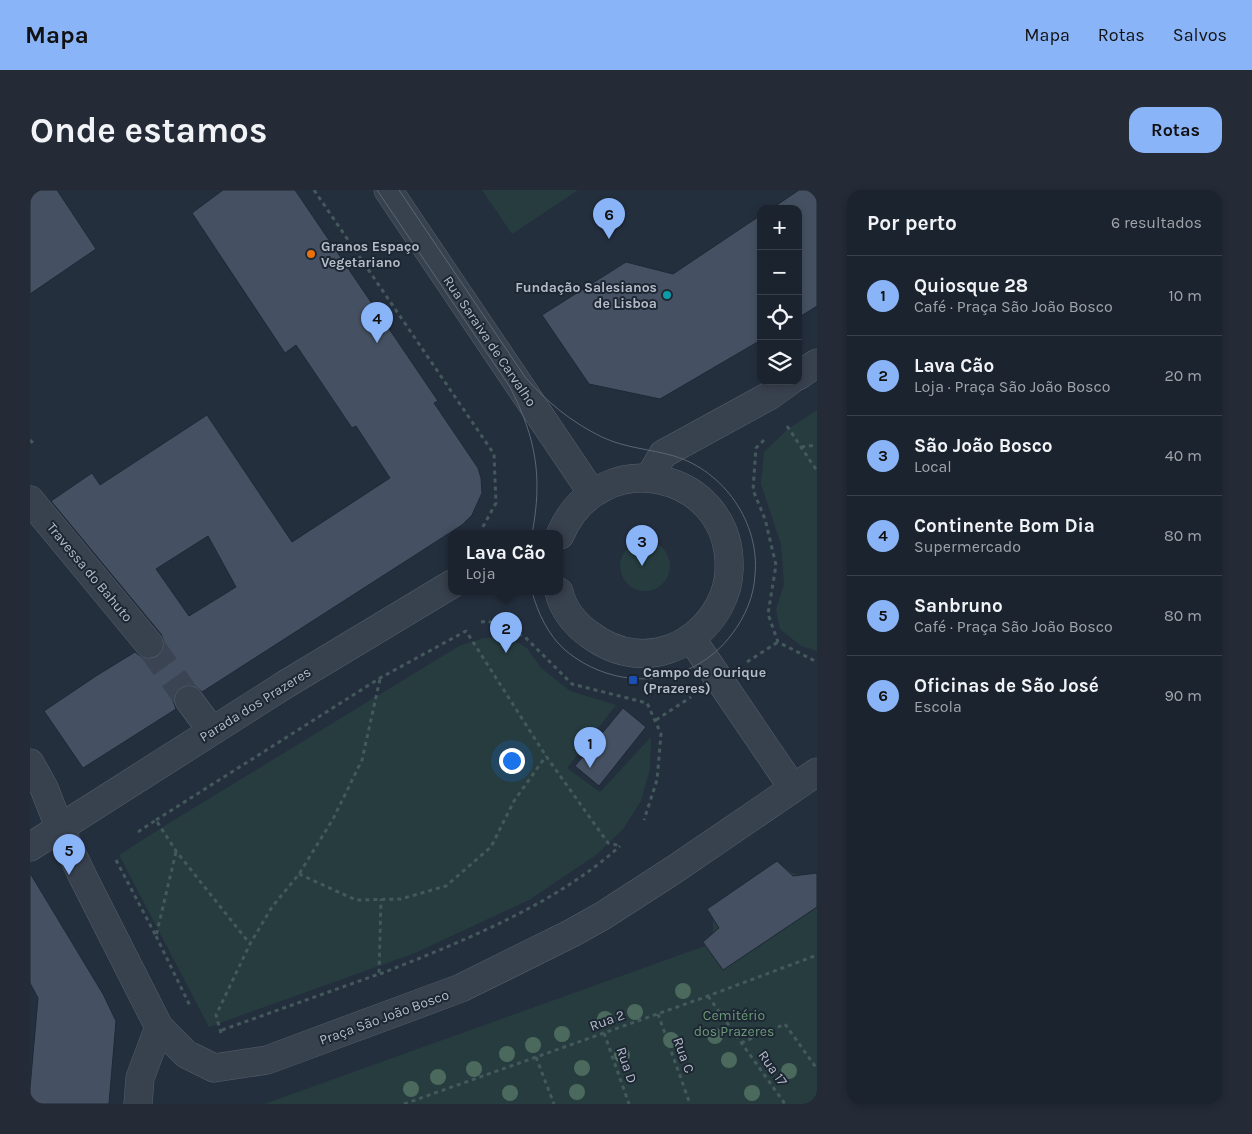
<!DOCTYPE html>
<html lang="pt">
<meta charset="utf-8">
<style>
:root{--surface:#1b232e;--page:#242b36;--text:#f1f3f6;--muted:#a0a4aa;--line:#39404a;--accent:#8ab4f8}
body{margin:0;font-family:Karla,sans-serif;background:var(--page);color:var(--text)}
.controls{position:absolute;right:15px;top:15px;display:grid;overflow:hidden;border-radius:10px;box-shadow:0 2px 8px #0003}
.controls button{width:45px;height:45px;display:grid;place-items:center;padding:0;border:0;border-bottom:1px solid var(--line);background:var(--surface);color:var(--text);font:25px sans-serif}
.you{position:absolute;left:481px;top:570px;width:18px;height:18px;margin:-12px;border:4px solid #fff;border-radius:50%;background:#1a73e8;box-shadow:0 0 0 8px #1a73e833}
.badge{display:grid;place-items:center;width:32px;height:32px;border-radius:50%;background:var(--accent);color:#111;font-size:16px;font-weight:700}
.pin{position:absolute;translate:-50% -41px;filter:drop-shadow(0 1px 2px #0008)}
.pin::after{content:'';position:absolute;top:26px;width:18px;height:15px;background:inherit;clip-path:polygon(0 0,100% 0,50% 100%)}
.popup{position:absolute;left:418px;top:340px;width:115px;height:65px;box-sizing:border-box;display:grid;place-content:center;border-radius:10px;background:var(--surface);filter:drop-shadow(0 1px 4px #0005);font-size:16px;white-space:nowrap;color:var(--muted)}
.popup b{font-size:19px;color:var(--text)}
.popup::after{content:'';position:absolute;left:50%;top:100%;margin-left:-10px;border:10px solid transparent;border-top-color:var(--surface)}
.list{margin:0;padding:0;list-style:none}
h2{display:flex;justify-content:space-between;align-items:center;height:65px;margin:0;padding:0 20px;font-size:21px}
h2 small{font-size:16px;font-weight:400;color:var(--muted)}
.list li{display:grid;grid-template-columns:32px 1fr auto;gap:15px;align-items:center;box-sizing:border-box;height:80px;padding:0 20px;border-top:1px solid var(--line)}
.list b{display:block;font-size:19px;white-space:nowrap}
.list p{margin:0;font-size:16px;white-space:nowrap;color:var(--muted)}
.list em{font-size:16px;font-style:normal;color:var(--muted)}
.icon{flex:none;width:28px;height:28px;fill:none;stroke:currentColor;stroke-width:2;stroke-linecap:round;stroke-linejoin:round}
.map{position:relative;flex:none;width:787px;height:914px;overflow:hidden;border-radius:15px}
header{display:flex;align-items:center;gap:30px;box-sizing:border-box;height:70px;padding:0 25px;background:var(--accent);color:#111}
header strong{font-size:24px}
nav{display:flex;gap:28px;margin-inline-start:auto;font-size:18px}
.intro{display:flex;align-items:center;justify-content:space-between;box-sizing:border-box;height:120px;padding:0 30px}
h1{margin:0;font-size:35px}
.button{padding:12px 22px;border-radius:15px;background:var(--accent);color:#111;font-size:18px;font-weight:700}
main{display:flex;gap:30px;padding:0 30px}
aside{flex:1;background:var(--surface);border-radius:15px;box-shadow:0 2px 8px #0003}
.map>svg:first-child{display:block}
.green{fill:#263c3f}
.building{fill:#455162;stroke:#1f2835;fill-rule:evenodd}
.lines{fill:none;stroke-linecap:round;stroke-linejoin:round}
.minor-tunnel{stroke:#3a4453;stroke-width:28;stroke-dasharray:28 14;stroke-linecap:butt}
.minor-casing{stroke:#565f6c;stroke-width:29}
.tertiary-casing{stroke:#565f6c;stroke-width:29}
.path{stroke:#44595c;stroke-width:3;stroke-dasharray:4 4;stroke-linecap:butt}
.minor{stroke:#38414e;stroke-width:28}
.tertiary{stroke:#38414e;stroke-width:28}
.tram{stroke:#5a6575;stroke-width:1}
.tree{fill:#4b6a5d}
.food-dot{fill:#e8710a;stroke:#1d2633;stroke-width:2}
.culture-dot{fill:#0f9aa8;stroke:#1d2633;stroke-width:2}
.transit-dot{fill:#1a4fb4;stroke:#1d2633;stroke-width:2}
.labels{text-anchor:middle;stroke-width:4;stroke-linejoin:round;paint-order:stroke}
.poi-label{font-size:14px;font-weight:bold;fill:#b4bcc9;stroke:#1d2633;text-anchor:start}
.street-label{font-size:14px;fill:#b4bcc9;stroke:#1d2633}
.park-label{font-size:14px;fill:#6b9a76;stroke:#1d2633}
</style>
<header>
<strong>Mapa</strong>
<nav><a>Mapa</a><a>Rotas</a><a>Salvos</a></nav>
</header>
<div class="intro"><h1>Onde estamos</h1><a class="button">Rotas</a></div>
<main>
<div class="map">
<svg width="787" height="914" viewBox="0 0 787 914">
<rect width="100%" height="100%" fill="#242f3e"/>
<path class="green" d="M452,0h96l-66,44z
M787,220v241l-16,-5 -21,-17 -4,-19 8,-26 -3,-40 -20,-60 3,-32 24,-23z
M590 376a25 25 0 1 1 50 0a25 25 0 1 1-50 0Z
M477,447l20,11 14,20 29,23 46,14 -49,63 33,24 51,-55 -1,32 -9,32 -18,28 -27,26 -67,45 -114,53 -206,74 -90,-172 42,-27 298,-182 25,-8z
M747,671c14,14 21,16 40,12v231h-553l441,-158 -3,-4 11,-9v-15l-6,-9z"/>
<path class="building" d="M0,0h27l39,59 -66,45z
M193,0h72l143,211 -4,2 44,65 3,10 1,15 -10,22 -10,10 -260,167 -7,-6 -7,-2 -8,3 -5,7 -2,7 3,8 -93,59 -39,-57 52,-35 39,-24 9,7h7l8,-3 4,-6 1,-8 -3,-8 -110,-133 41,-28 8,12 107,-70 85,127 98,-64 -34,-52 -4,2 -56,-83 -11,8 -93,-140zM178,346l28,51 -47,29 -33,-47z
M769,0h18v116l-19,12v-109h-27z
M731,25v125l-101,59 -71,-15 -47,-69 84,-53 47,12z
M593,518l23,19 -47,59 -24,-20z
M747,671l16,15 24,-3v34l-94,63 -20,-28 16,-14 -12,-19z
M0,683l73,121 13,27 -7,83h-79v-16l8,-90 -8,-15z"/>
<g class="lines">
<path class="minor-tunnel" d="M119,454l40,56"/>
<defs>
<path id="minor" d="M768,186l19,-13
M619,288l14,-24 106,-58 21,-15
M0,310l119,144
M661,448l102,150
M159,510l23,31
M0,573l14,25 16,41 23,48 76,150 27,27 28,14 53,-8 194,-72 111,-55 32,-18 71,-46 142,-97
M0,657l256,-163 166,-100
M108,914l2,-26 19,-51"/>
<path id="tertiary" d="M358,0l204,303
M529,402c4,17 16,32 30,42 13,10 28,17 45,19 47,6 93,-35 95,-82 5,-100 -129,-130 -169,-36"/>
</defs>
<use href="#minor" class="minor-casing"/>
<use href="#tertiary" class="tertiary-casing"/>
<path class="path" d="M284,0l180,264 2,49 -17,31
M757,236l30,45
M0,250l3,3 -3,2
M734,250l-8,8 -3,42 12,29 11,46 -8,49 10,28 39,20
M771,257l16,-2
M451,432l7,-1 37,16 47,47 75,19 14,31 -4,46 -13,40
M717,472l31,-20
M626,530l35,-23
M126,630l224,-142 86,-47 80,125 62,87 13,3
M108,642l18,-12 20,31 74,93
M86,670l40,76 20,-84
M269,684l57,26 45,-1 45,-13 45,-39 23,-46 32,-45
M126,746l35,72
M350,784c81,-32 175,-69 240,-128
M678,806l77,108
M628,824l32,90
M192,840l157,-56 2,-75
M191,843l-5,-18 34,-71 22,-37 27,-33 34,-55 29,-59 18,-81
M574,843l25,71
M711,853l44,-19 32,45
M506,867l18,47
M374,914l304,-108 109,-41"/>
<use href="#minor" class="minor"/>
<use href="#tertiary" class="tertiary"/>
<path class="tram" d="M347,0l133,197c26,51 33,90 22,147
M369,0l126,187c22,25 46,45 77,60 23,11 48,12 72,19 50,15 86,67 81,119 -1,21 -10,42 -23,59 -40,54 -116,59 -167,16 -17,-15 -27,-37 -33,-58"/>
</g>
<g class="tree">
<circle cx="653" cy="801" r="8"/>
<circle cx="605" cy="822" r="8"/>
<circle cx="575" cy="829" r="8"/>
<circle cx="532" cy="844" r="8"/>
<circle cx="685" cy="846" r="8"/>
<circle cx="641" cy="850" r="8"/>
<circle cx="503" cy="855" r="8"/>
<circle cx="477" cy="864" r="8"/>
<circle cx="592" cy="865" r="8"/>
<circle cx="699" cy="870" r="8"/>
<circle cx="552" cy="878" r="8"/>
<circle cx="444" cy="879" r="8"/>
<circle cx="759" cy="881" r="8"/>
<circle cx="408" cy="887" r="8"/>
<circle cx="381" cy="899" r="8"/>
<circle cx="547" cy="902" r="8"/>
<circle cx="480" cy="903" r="8"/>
<circle cx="722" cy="903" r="8"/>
</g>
<circle class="food-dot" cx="281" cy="64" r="5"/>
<circle class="culture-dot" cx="637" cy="105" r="5"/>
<rect class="transit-dot" x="598" y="485" width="10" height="10" rx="2.5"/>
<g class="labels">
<g class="poi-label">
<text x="291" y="61">Granos Espaço<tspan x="291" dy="16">Vegetariano</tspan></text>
<text x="627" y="102" text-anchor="end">Fundação Salesianos<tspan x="627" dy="16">de Lisboa</tspan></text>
<text x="613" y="487">Campo de Ourique<tspan x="613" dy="16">(Prazeres)</tspan></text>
</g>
<g class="street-label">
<text transform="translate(460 151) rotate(56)" y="5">Rua Saraiva de Carvalho</text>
<text transform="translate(60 382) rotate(50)" y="5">Travessa do Bahuto</text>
<text transform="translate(225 514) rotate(-32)" y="5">Parada dos Prazeres</text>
<text transform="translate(354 827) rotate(-20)" y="5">Praça São João Bosco</text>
<text transform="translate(577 830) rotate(-20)" y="5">Rua 2</text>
<text transform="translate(654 865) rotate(70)" y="5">Rua C</text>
<text transform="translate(597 875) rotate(71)" y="5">Rua D</text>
<text transform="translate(743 878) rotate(55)" y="5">Rua 17</text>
</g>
<g class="park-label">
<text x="704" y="830">Cemitério<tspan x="704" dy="16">dos Prazeres</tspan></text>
</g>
</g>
</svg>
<div class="controls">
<button>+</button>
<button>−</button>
<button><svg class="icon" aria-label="locate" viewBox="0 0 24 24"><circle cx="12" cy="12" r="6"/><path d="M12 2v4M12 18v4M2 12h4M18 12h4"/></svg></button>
<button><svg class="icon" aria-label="layers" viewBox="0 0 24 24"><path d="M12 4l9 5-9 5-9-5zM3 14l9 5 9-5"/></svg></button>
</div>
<div class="you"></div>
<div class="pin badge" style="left:560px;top:578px">1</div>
<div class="pin badge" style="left:476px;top:463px">2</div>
<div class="popup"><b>Lava Cão</b>Loja</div>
<div class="pin badge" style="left:612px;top:376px">3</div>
<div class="pin badge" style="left:347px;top:153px">4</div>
<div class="pin badge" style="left:39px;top:685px">5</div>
<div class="pin badge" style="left:579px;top:49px">6</div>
</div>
<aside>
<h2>Por perto<small>6 resultados</small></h2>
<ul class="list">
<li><span class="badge">1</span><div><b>Quiosque 28</b><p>Café · Praça São João Bosco</p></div><em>10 m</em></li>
<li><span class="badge">2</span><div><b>Lava Cão</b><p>Loja · Praça São João Bosco</p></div><em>20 m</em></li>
<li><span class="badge">3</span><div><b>São João Bosco</b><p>Local</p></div><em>40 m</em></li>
<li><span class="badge">4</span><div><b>Continente Bom Dia</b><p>Supermercado</p></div><em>80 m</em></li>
<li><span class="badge">5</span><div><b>Sanbruno</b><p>Café · Praça São João Bosco</p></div><em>80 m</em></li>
<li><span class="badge">6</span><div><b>Oficinas de São José</b><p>Escola</p></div><em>90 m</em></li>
</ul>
</aside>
</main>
